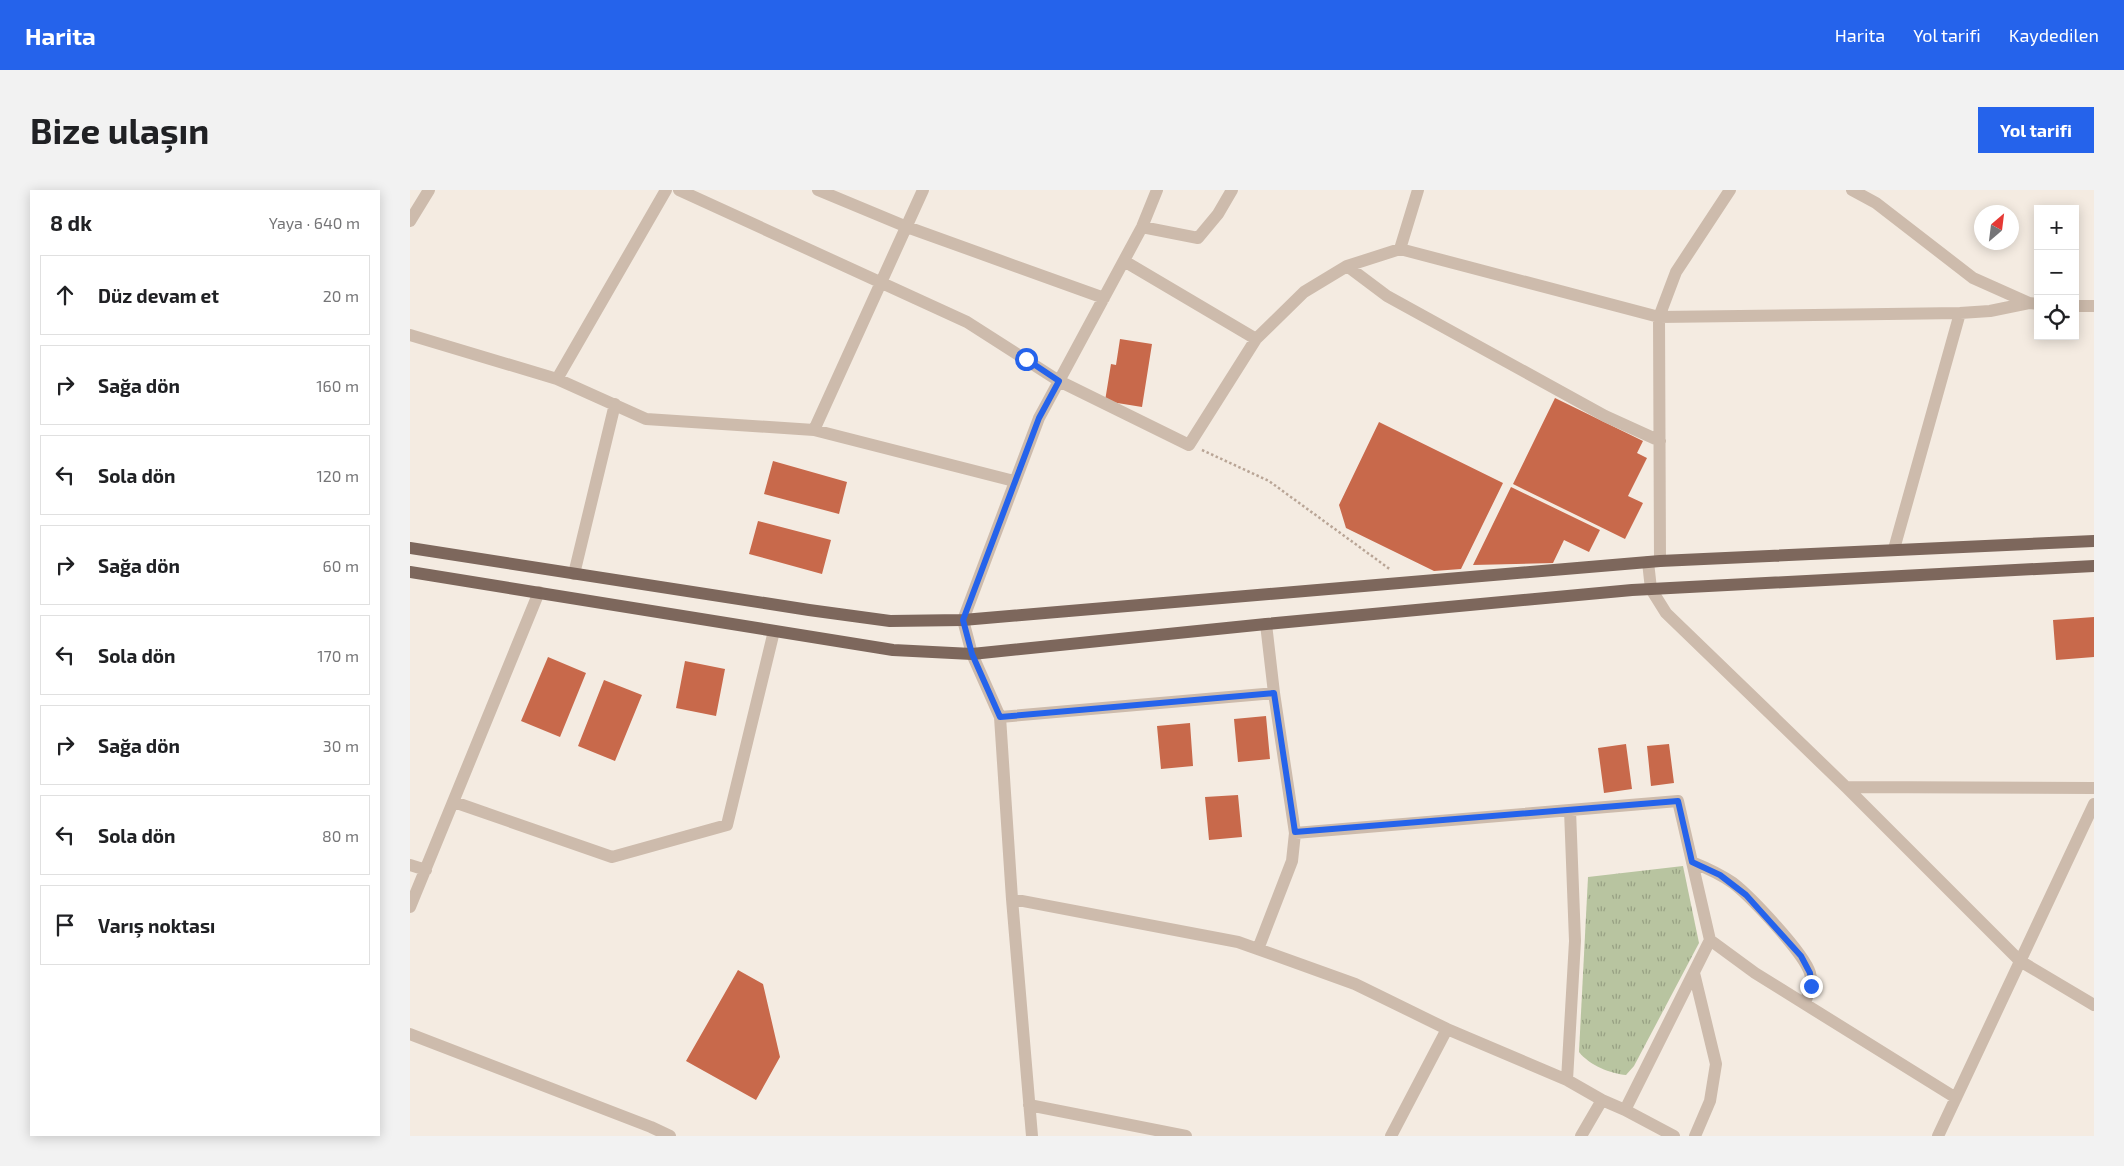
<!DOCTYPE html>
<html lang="tr">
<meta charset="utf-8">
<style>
:root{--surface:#fff;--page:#f2f2f2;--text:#202124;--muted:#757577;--line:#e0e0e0;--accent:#2563eb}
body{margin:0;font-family:"Exo 2",sans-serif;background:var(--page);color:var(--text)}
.controls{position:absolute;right:15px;top:15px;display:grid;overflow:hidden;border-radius:0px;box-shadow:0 2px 12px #0003}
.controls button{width:45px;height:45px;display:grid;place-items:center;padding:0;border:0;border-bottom:1px solid var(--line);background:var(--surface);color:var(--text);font:25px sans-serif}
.compass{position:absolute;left:1564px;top:15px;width:45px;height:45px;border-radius:50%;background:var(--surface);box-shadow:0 2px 12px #0003;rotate:28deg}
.stop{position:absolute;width:15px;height:15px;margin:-11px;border:4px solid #2563eb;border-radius:50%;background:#fff}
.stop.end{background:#2563eb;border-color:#fff;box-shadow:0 1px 5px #0008}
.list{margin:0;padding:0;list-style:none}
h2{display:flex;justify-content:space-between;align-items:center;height:65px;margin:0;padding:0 20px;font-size:21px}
h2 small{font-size:16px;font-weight:400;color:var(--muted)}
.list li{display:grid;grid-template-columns:32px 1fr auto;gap:15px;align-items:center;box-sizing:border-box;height:80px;margin:0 10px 10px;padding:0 10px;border:1px solid var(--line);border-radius:0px}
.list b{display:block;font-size:19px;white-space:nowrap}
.list em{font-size:16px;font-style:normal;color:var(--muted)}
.icon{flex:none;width:28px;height:28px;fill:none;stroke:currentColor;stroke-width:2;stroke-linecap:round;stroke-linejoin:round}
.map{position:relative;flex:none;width:1684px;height:946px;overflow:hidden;border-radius:0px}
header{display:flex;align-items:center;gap:30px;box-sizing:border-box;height:70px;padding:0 25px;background:var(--accent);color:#fff}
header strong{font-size:24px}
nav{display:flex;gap:28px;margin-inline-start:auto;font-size:18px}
.intro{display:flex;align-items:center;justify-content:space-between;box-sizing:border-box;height:120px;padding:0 30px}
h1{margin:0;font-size:35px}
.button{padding:12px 22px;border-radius:0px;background:var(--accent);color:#fff;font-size:18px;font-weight:700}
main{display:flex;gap:30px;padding:0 30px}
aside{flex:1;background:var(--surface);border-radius:0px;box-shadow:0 2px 12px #0003}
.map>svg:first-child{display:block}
.park{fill:url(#park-tufts)}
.building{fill:#c8694b}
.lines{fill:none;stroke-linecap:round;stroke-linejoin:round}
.path{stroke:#b9a596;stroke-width:2.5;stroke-dasharray:2.5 2.5;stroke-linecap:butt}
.minor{stroke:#cdbbac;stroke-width:12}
.major{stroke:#7d675c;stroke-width:12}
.route{stroke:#2563eb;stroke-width:6}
</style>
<header>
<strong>Harita</strong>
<nav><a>Harita</a><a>Yol tarifi</a><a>Kaydedilen</a></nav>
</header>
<div class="intro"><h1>Bize ulaşın</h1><a class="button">Yol tarifi</a></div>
<main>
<aside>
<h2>8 dk<small>Yaya · 640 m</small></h2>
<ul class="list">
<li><svg class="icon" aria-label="ahead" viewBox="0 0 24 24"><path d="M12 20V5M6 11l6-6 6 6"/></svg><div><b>Düz devam et</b></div><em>20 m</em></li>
<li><svg class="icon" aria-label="right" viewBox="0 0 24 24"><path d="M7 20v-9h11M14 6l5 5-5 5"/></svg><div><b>Sağa dön</b></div><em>160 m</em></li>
<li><svg class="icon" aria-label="left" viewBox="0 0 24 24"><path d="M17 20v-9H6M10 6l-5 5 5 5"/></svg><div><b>Sola dön</b></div><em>120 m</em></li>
<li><svg class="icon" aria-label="right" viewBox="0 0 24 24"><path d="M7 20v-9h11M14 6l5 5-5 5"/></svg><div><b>Sağa dön</b></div><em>60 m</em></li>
<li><svg class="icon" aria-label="left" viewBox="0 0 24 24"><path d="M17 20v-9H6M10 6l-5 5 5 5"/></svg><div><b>Sola dön</b></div><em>170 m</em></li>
<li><svg class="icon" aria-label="right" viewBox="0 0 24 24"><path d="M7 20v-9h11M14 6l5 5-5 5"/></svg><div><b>Sağa dön</b></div><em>30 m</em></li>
<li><svg class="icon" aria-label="left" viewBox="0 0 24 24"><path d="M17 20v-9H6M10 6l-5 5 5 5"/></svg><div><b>Sola dön</b></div><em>80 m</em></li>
<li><svg class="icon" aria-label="arrive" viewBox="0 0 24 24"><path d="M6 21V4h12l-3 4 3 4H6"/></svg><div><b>Varış noktası</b></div></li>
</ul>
</aside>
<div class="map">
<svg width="1684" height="946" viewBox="0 0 1684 946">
<defs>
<pattern id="park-tufts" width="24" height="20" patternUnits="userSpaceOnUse" patternTransform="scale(1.25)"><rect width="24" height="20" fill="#b8c4a0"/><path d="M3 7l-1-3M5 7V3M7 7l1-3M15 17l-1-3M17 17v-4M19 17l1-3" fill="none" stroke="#97a083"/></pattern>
</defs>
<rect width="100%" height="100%" fill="#f4ebe1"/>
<path class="park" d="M1273,676l16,77 -65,123 -8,9c-15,-1 -37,-10 -47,-23l9,-175z"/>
<path class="building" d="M710,149l32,5 -10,63 -37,-6 6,-37 5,1z
M1145,208l88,43 -6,12 10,5 -19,38 15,7 -18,36 -112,-55z
M969,232l124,61 -42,86 -27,2 -88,-43 -7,-23z
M363,271l74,21 -8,32 -75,-20z
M1101,297l89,43 -11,22 -25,-12 -11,23 -80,2z
M348,331l73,19 -9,34 -73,-20z
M1684,427v40l-38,3 -3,-40z
M138,467l38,16 -26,64 -39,-16z
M275,471l40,8 -9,47 -40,-8z
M194,490l38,15 -27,66 -37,-15z
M856,526l4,43 -32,3 -4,-43z
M780,533l3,43 -32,3 -4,-43z
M1216,554l6,45 -28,4 -6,-45z
M1259,554l5,39 -23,3 -4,-40z
M828,605l4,42 -33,3 -4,-43z
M328,780l25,14 17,73 -24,43 -70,-39z"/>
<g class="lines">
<path class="path" d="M792,260l67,31 122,89"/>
<path class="minor" d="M269,0l288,132 92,59 -20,37 -76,202 9,34 28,63 12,182 20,237
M408,0l89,37 197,71
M747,0l-15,37 -83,154 130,64 67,-106 48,-47 43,-26 53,-17 259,68 301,-4 30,-2 39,-8
M1442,0l24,13 97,75 56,25 9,1
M0,31l19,-31
M732,37l56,11 20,-24 14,-24
M990,59l18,-59
M714,71l132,78
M937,76l40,30 218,120 55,25
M1665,116h19
M0,145l147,44 89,40 168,11 200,51
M147,189l109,-189
M404,240l109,-240
M1484,359l66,-236
M1250,371l-1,-244 17,-45 54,-82
M1238,372l3,27 15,24 180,174 174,174 74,44
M164,384l41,-170
M590,527l274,-24
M1436,597l248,1
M44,612l158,55 115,-32 47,-194
M885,643l383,-32 32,139 -85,170
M1282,672c15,6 28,12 41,21 18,14 71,70 77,90 3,11 -2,21 -5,30
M0,675l16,5
M602,709l226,43 117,42 92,45 120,51 35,20 23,10 49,26
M0,717l129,-315
M1300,750l45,33 201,125
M848,759l34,-88 3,-28 -21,-140 -8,-69
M1284,783l22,91 -6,37 -15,35
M0,844l241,93 19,9
M1157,890l8,-139 -5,-131
M619,915l157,31
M981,946l56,-107
M1171,946l21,-36
M1528,946l156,-332"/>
<path class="major" d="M0,358l399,62 81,11 73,-1 697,-59 434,-20
M0,382l483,78 79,4 294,-30 366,-34 462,-24"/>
</g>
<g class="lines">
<path class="route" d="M616,169l33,22 -20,37 -76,202 9,34 28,63 274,-24 21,139 383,-31 14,61 28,13 26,20 55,61 9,17 1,13"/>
</g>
</svg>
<div class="controls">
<button>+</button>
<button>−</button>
<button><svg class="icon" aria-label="locate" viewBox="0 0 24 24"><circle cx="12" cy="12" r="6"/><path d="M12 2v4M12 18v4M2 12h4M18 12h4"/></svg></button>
</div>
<svg class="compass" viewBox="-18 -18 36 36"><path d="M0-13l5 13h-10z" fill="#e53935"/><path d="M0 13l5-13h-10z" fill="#757577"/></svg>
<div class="stop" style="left:616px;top:169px"></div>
<div class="stop end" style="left:1401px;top:796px"></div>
</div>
</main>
